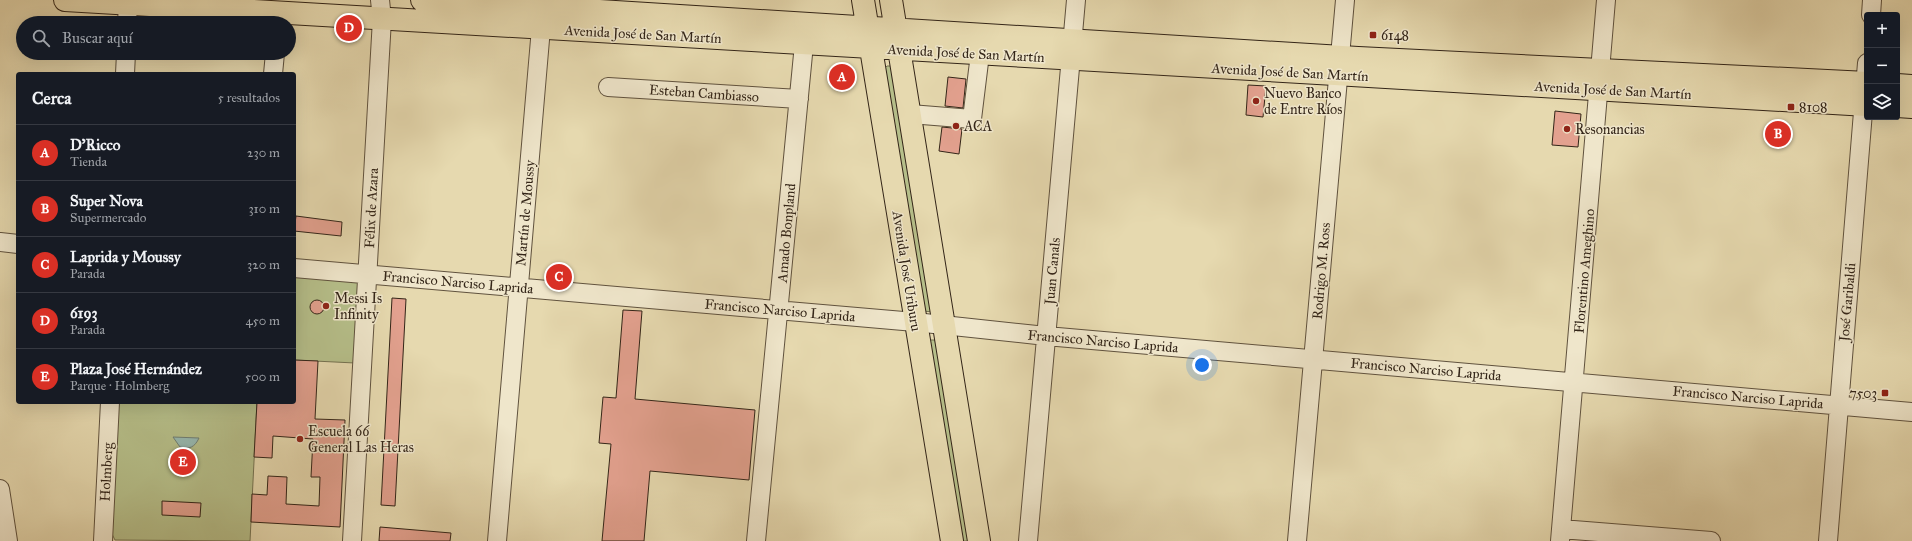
<!DOCTYPE html>
<html lang="es">
<meta charset="utf-8">
<style>
:root{--surface:#171b24;--page:#242831;--text:#f1f3f6;--muted:#9ea1a6;--line:#363941;--accent:#d93025}
body{margin:0;font-family:"IM FELL Great Primer",serif;background:var(--page);color:var(--text)}
.controls{position:absolute;right:12px;top:12px;display:grid;overflow:hidden;border-radius:4px;box-shadow:0 4px 16px #0002}
.controls button{width:36px;height:36px;display:grid;place-items:center;padding:0;border:0;border-bottom:1px solid var(--line);background:var(--surface);color:var(--text);font:20px sans-serif}
.you{position:absolute;left:1202px;top:365px;width:14px;height:14px;margin:-10px;border:3px solid #fff;border-radius:50%;background:#1a73e8;box-shadow:0 0 0 6px #1a73e833}
.badge{display:grid;place-items:center;width:26px;height:26px;border-radius:50%;background:var(--accent);color:#fff;font-size:13px;font-weight:700}
.pin{position:absolute;translate:-50% -50%;border:2px solid #fff;box-shadow:0 1px 4px #0006}
.list{margin:0;padding:0;list-style:none}
h2{display:flex;justify-content:space-between;align-items:center;height:52px;margin:0;padding:0 16px;font-size:17px}
h2 small{font-size:13px;font-weight:400;color:var(--muted)}
.list li{display:grid;grid-template-columns:26px 1fr auto;gap:12px;align-items:center;box-sizing:border-box;height:56px;padding:0 16px;border-top:1px solid var(--line)}
.list b{display:block;font-size:15px;white-space:nowrap}
.list p{margin:0;font-size:13px;white-space:nowrap;color:var(--muted)}
.list em{font-size:13px;font-style:normal;color:var(--muted)}
.icon{flex:none;width:22px;height:22px;fill:none;stroke:currentColor;stroke-width:2;stroke-linecap:round;stroke-linejoin:round}
.map{position:relative;flex:none;width:1912px;height:541px;overflow:hidden}
.search{position:absolute;background:var(--surface);box-shadow:0 4px 16px #0002;left:16px;top:16px;width:280px;height:44px;display:flex;align-items:center;gap:10px;box-sizing:border-box;padding:0 14px;border-radius:22px;color:var(--muted);font-size:15px}
.panel{position:absolute;background:var(--surface);box-shadow:0 4px 16px #0002;left:16px;top:72px;width:280px;height:332px;border-radius:4px}
.map>svg:first-child{display:block}
.green{fill:#b6bf8a;stroke:#747251}
.water{fill:#97b9b1;stroke:#6f7e74}
.building{fill:#e3a18f;stroke:#332518}
.lines{fill:none;stroke-linecap:round;stroke-linejoin:round}
.minor-casing{stroke:#60523e;stroke-width:20}
.major-casing{stroke:#332518;stroke-width:24}
.minor{stroke:#efe6cb;stroke-width:18}
.major{stroke:#e6d9af;stroke-width:22}
.poi-dot{fill:#8f2418;stroke:#efe6cb;stroke-width:1.5}
.labels{text-anchor:middle;stroke-width:3;stroke-linejoin:round;paint-order:stroke}
.street-label{font-size:14px;fill:#332518;stroke:#efe6cb}
.poi-label{font-size:14px;fill:#332518;stroke:#efe6cb;text-anchor:start}
</style>
<div class="map">
<svg width="1912" height="541" viewBox="0 0 1912 541">
<rect width="100%" height="100%" fill="#e6d9af"/>
<filter id="stains"><feTurbulence type="fractalNoise" baseFrequency=".005" numOctaves="4"/><feColorMatrix values="0 0 0 0 .2 0 0 0 0 .09 0 0 0 0 .02 0 0 0 .5 -.17"/></filter>
<radialGradient id="worn" r=".72"><stop offset=".6" stop-color="#630" stop-opacity="0"/><stop offset="1" stop-color="#630" stop-opacity=".3"/></radialGradient>
<path class="green" d="M887,66h5l41,246 -10,-1 -39,-242z
M294,275l63,6 2,6 -4,76 -61,-3z
M929,340h6l38,201h-13z
M114,402h143l-7,139 -135,-1 -5,-10z"/>
<path class="water" d="M173,437l26,1c-4,9 -10,12 -19,9z"/>
<path class="building" d="M948,77l18,2 -3,29 -18,-2z
M1248,85l18,1 -3,31 -17,-2z
M1555,111l26,3 -3,33 -26,-2z
M942,127l20,2 -3,25 -20,-3z
M296,216l46,6 -1,14 -47,-5z
M392,298l14,1 -11,207 -14,-1z
M310 307a7 7 0 1 1 14 0a7 7 0 1 1-14 0Z
M623,310l19,1 -7,88 120,11 -4,46 -2,24 -99,-9 -6,70h-42l9,-97 -12,-1 4,-46 13,1z
M294,360l24,1 -3,58 30,1 -5,107 -89,-5 1,-28 15,1 1,-19 19,1 -1,27 33,2 1,-29h-9l2,-38 -40,-3 -1,22 -18,-1 3,-55h37z
M162,501l39,2 -1,14 -38,-2z
M380,527l71,6 -1,8h-71z"/>
<g class="lines">
<defs>
<path id="minor" d="M1871,15l1,-15
M127,23l1,-19
M125,74l1,-21
M273,74l2,-21
M608,87l191,12
M910,114l62,5 8,-65
M0,242l18,2
M294,268l621,54 131,14 866,76
M0,489l8,52
M1561,529l150,12
M103,541l7,-139
M352,541l30,-522 -2,-19
M497,541l44,-513
M756,541l48,-497
M1028,541l48,-541
M1297,541l48,-541
M1560,541l46,-541
M1828,541l39,-478"/>
<path id="major" d="M65,0l1802,105
M422,0l936,58 509,25
M863,0l89,541
M891,0l88,541
M1897,85l15,1
M1897,106l15,1"/>
</defs>
<use href="#minor" class="minor-casing"/>
<use href="#major" class="major-casing"/>
<use href="#minor" class="minor"/>
<use href="#major" class="major"/>
</g>
<g class="poi-dot">
<rect x="1369" y="31" width="8" height="8" rx="2"/>
<circle cx="1256" cy="101" r="4"/>
<rect x="1787" y="103" width="8" height="8" rx="2"/>
<circle cx="956" cy="126" r="4"/>
<circle cx="1567" cy="129" r="4"/>
<circle cx="326" cy="306" r="4"/>
<rect x="1881" y="389" width="8" height="8" rx="2"/>
<circle cx="300" cy="439" r="4"/>
</g>
<g class="labels">
<g class="street-label">
<text transform="translate(643 34) rotate(3)" y="5">Avenida José de San Martín</text>
<text transform="translate(966 53) rotate(3)" y="5">Avenida José de San Martín</text>
<text transform="translate(1290 72) rotate(3)" y="5">Avenida José de San Martín</text>
<text transform="translate(1613 90) rotate(3)" y="5">Avenida José de San Martín</text>
<text transform="translate(704 93) rotate(4)" y="5">Esteban Cambiasso</text>
<text transform="translate(371 208) rotate(-87)" y="5">Félix de Azara</text>
<text transform="translate(525 213) rotate(-85)" y="5">Martín de Moussy</text>
<text transform="translate(786 233) rotate(-85)" y="5">Amado Bonpland</text>
<text transform="translate(907 271) rotate(81)" y="5">Avenida José Uriburu</text>
<text transform="translate(1052 271) rotate(-85)" y="5">Juan Canals</text>
<text transform="translate(1321 271) rotate(-85)" y="5">Rodrigo M. Ross</text>
<text transform="translate(1584 271) rotate(-85)" y="5">Florentino Ameghino</text>
<text transform="translate(458 282) rotate(5)" y="5">Francisco Narciso Laprida</text>
<text transform="translate(1847 302) rotate(-85)" y="5">José Garibaldi</text>
<text transform="translate(780 310) rotate(5)" y="5">Francisco Narciso Laprida</text>
<text transform="translate(1103 341) rotate(5)" y="5">Francisco Narciso Laprida</text>
<text transform="translate(1426 369) rotate(5)" y="5">Francisco Narciso Laprida</text>
<text transform="translate(1748 397) rotate(5)" y="5">Francisco Narciso Laprida</text>
<text transform="translate(106 472) rotate(-87)" y="5">Holmberg</text>
</g>
<g class="poi-label">
<text x="1381" y="40">6148</text>
<text x="1264" y="98">Nuevo Banco<tspan x="1264" dy="16">de Entre Ríos</tspan></text>
<text x="1799" y="112">8108</text>
<text x="964" y="131">ACA</text>
<text x="1575" y="134">Resonancias</text>
<text x="334" y="303">Messi Is<tspan x="334" dy="16">Infinity</tspan></text>
<text x="1877" y="398" text-anchor="end">7503</text>
<text x="308" y="436">Escuela 66<tspan x="308" dy="16">General Las Heras</tspan></text>
</g>
</g>
<rect width="100%" height="100%" filter="url(#stains)"/>
<rect width="100%" height="100%" fill="url(#worn)"/>
</svg>
<div class="controls">
<button>+</button>
<button>−</button>
<button><svg class="icon" aria-label="layers" viewBox="0 0 24 24"><path d="M12 4l9 5-9 5-9-5zM3 14l9 5 9-5"/></svg></button>
</div>
<div class="you"></div>
<div class="pin badge" style="left:842px;top:77px">A</div>
<div class="pin badge" style="left:1778px;top:134px">B</div>
<div class="pin badge" style="left:559px;top:277px">C</div>
<div class="pin badge" style="left:349px;top:28px">D</div>
<div class="pin badge" style="left:183px;top:462px">E</div>
<div class="search"><svg class="icon" aria-label="search" viewBox="0 0 24 24"><circle cx="10" cy="10" r="6"/><path d="M15 15l6 6"/></svg>Buscar aquí</div>
<section class="panel">
<h2>Cerca<small>5 resultados</small></h2>
<ul class="list">
<li><span class="badge">A</span><div><b>D'Ricco</b><p>Tienda</p></div><em>230 m</em></li>
<li><span class="badge">B</span><div><b>Super Nova</b><p>Supermercado</p></div><em>310 m</em></li>
<li><span class="badge">C</span><div><b>Laprida y Moussy</b><p>Parada</p></div><em>320 m</em></li>
<li><span class="badge">D</span><div><b>6193</b><p>Parada</p></div><em>450 m</em></li>
<li><span class="badge">E</span><div><b>Plaza José Hernández</b><p>Parque · Holmberg</p></div><em>500 m</em></li>
</ul>
</section>
</div>
